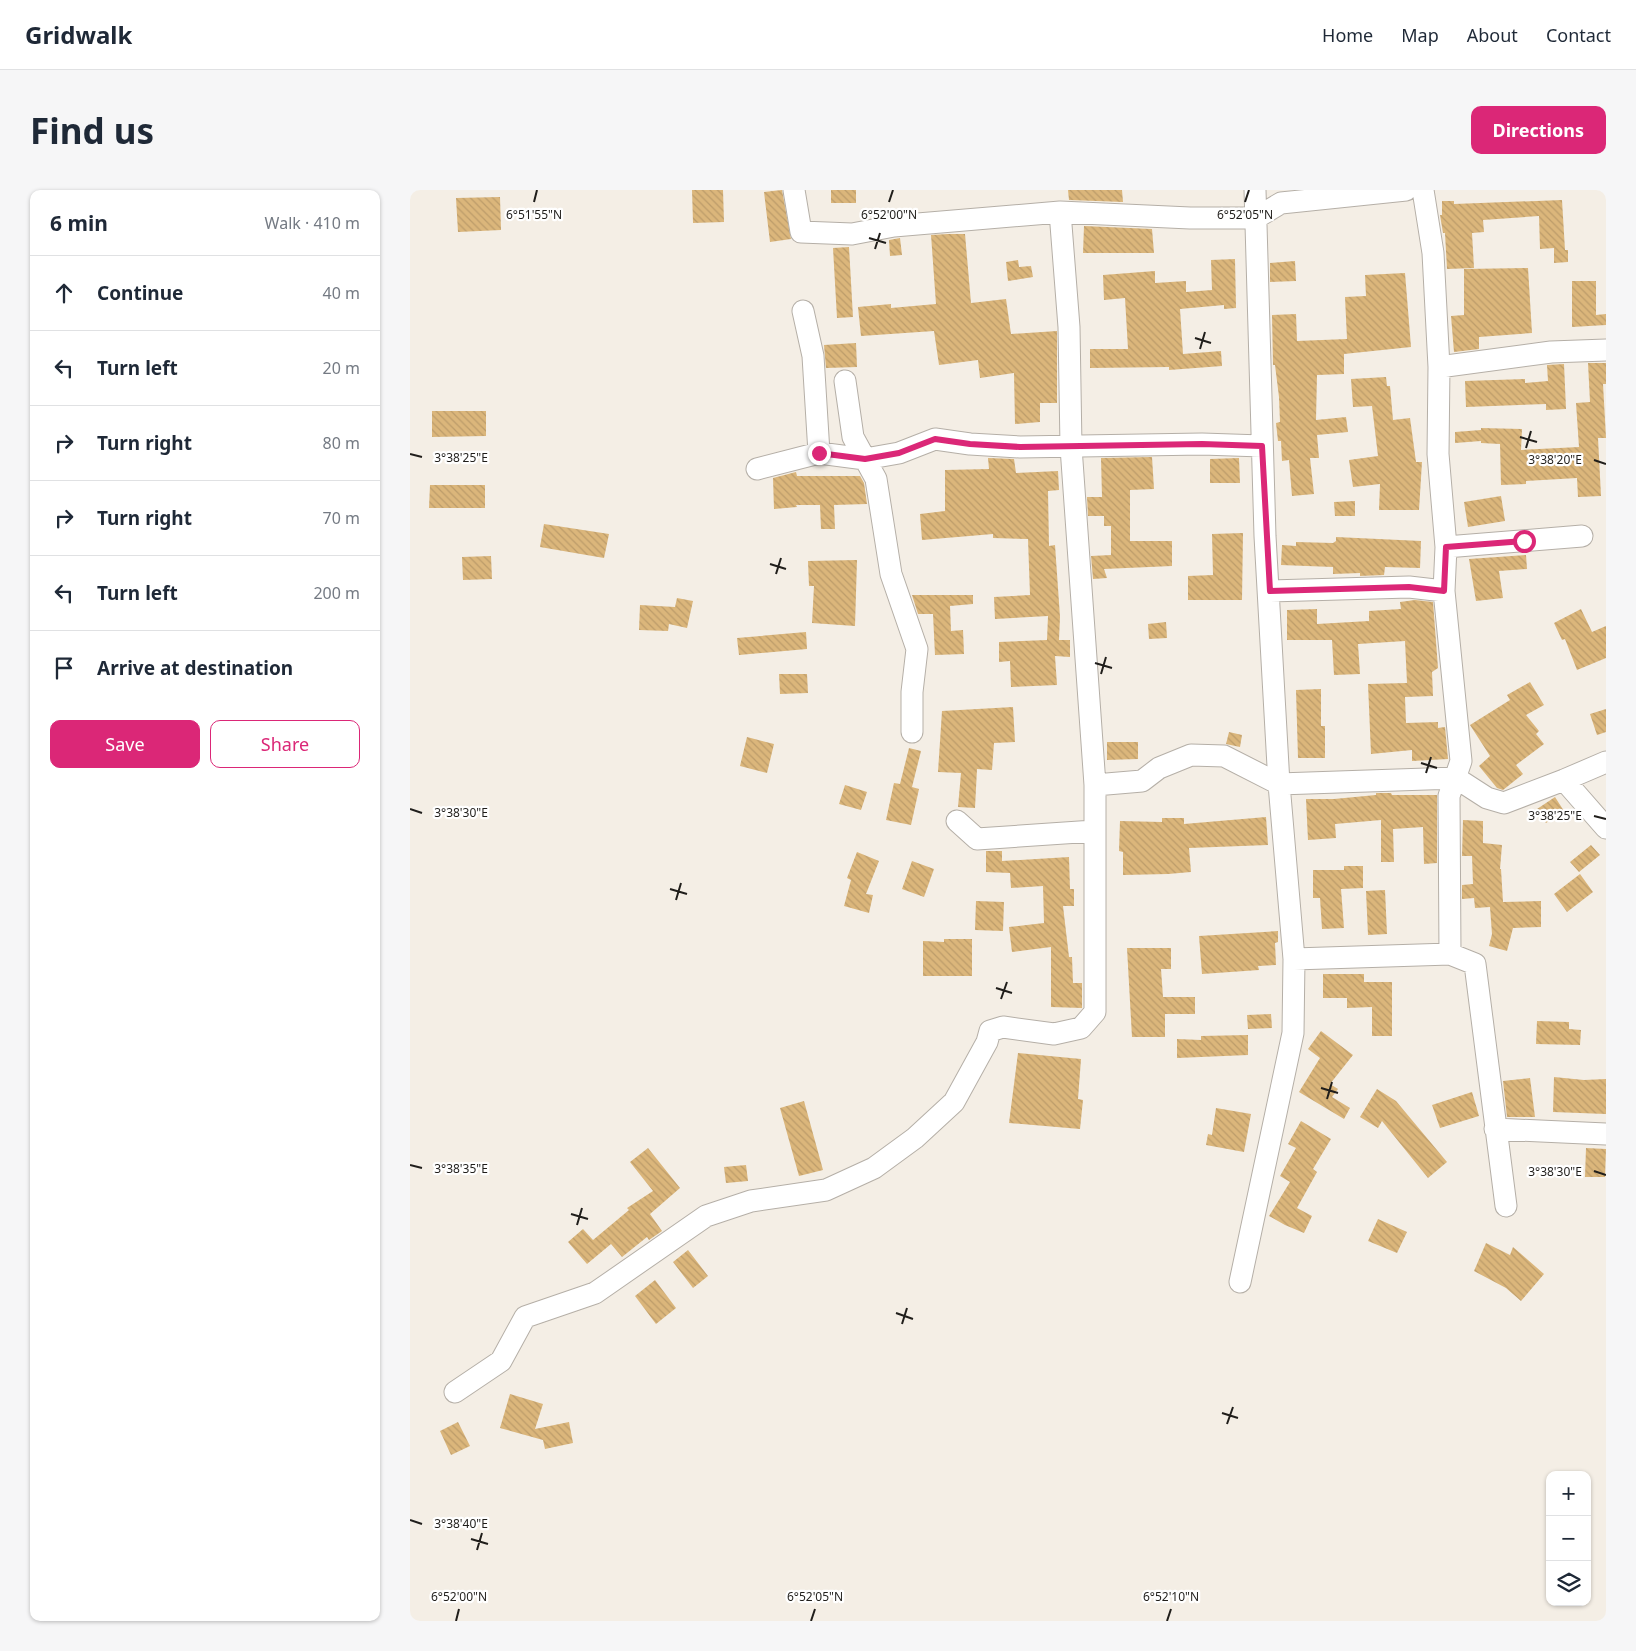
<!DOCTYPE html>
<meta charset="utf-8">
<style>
:root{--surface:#fff;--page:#f6f6f7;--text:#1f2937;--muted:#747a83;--line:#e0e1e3;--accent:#db2777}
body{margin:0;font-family:"Noto Sans",sans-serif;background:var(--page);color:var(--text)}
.controls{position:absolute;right:15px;bottom:15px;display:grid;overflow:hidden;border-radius:10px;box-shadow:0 1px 4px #0004}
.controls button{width:45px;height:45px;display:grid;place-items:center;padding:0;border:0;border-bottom:1px solid var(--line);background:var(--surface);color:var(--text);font:25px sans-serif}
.stop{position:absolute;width:15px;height:15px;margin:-11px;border:4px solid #db2777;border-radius:50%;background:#fff}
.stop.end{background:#db2777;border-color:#fff;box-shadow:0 1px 5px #0008}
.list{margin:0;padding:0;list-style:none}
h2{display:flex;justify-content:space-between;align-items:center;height:65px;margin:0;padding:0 20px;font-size:21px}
h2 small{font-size:16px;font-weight:400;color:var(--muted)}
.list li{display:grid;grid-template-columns:32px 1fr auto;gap:15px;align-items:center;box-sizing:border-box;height:75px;padding:0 20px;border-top:1px solid var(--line)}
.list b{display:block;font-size:19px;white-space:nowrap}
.list em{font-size:16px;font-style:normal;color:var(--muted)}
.actions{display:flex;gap:10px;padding:15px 20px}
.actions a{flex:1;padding:11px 0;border:1px solid var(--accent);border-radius:10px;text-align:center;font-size:18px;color:var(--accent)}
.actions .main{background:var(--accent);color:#fff}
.icon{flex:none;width:28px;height:28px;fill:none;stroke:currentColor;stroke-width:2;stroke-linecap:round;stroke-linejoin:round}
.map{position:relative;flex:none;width:1196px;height:1431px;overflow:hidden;border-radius:10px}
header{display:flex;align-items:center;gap:30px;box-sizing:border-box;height:70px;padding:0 25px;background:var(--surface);border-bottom:1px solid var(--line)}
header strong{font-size:24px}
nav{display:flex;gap:28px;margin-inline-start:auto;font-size:18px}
.intro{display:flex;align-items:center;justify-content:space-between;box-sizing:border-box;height:120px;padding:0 30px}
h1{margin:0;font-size:35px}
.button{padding:12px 22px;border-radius:10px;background:var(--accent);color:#fff;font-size:18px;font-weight:700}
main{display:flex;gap:30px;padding:0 30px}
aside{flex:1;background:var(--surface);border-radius:10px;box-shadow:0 1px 4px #0004}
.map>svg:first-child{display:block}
.building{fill:url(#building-back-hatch)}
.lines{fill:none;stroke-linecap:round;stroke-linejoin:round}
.minor-casing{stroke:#b5afa7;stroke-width:23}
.minor{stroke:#fff;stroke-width:21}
.route{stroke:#db2777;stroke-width:6}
.ticks{fill:none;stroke:#201e1b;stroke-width:2}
.ticks-label{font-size:12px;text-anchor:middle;fill:#201e1b;stroke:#fff;stroke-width:4.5;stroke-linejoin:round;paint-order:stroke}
</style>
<header>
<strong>Gridwalk</strong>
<nav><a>Home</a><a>Map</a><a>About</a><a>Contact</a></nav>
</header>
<div class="intro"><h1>Find us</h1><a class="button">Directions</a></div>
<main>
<aside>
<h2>6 min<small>Walk · 410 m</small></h2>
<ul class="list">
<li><svg class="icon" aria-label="ahead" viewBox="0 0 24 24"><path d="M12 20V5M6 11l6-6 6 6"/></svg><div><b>Continue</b></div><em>40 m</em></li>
<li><svg class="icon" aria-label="left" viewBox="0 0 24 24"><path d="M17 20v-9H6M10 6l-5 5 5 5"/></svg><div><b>Turn left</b></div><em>20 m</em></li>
<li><svg class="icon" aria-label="right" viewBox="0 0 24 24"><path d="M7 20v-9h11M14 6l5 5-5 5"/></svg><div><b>Turn right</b></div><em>80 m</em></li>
<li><svg class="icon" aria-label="right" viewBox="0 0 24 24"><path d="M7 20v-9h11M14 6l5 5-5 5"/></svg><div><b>Turn right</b></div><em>70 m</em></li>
<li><svg class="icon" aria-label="left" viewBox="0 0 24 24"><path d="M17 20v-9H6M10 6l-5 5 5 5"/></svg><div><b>Turn left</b></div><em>200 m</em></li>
<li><svg class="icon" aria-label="arrive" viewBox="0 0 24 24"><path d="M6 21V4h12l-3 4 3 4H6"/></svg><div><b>Arrive at destination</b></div></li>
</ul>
<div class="actions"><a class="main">Save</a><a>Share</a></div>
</aside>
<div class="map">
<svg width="1196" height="1431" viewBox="0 0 1196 1431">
<defs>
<pattern id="building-back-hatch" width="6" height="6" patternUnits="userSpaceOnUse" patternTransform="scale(1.25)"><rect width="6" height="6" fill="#dbb67b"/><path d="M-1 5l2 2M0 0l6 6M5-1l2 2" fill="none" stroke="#bc9c6a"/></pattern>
</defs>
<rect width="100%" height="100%" fill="#f4eee5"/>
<path class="building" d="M282,0h31l1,32 -31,1z
M372,0l9,49 -21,3 -6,-50z
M421,0h25v13h-25z
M658,0h54l1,12 -54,-2z
M90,7l1,33 -43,2 -2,-34z
M1152,10l3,50h3v12l-14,1v-15l-14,1 -1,-33 -56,4 1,12 -12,1 2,35 -27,1 -2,-36h-2l-3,-18h2v-14h12v3z
M674,36l68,3 2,24h-71z
M538,44h17l6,69 35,-4 5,35 46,-3v72h-17v19l-25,2 -1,-51 -34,5 -2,-18 -39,5 -5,-34 -73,5 -3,-29 33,-3v4l45,-4 -5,-69z
M490,48l2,17 -12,1 -1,-16z
M439,57l4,70 -16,1 -4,-70z
M825,69l1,49 -12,1v-4l-44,4 3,45 38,-3 1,15 -53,4v-3l-79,1v-19h38l-3,-51 -21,2 -1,-25 52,-4v12l31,-2v11l26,-2 -1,-30z
M608,70l1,7 12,-1 2,11 -25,4 -2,-19z
M885,71l1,20 -26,1v-19z
M1118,78l4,65 -53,4v12l-25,3 -3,-36 13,-1v-46z
M995,83l6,74 -67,7v20l-27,1 -1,45 30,-3 2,15 -31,3 2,23h-9l4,36 -22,2 -3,-36 -7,1 -1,-20h-3l-2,-18 4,-1 -1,-25 -4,-32h-2l-1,-50 24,-1 1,27 50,-2 -2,-42 21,-1 -1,-21z
M1162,91h24v34l10,-1v11l-34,2z
M446,153l1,24 -31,1 -2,-23z
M1178,173h18v21h-3l3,54h-8l3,58 -23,1 -1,-19 -51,3v3l-25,1 -1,-41 -19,-1v-2l-26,2v-11l26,-2v-2l41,1 -1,21 58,-3 -3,-44 14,-1z
M1154,174l2,45 -20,1v-6l-80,3 -1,-26 60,-2v4l23,-2 -1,-16z
M976,187l1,9h3l3,34 17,-2 6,44h6l-3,48h-40l1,-26 -27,3 -4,-27 29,-4 -6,-50 -19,1 -2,-28z
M22,221h54v25l-54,1z
M742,267l2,32 -24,1v51h42v25l-68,3 3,9 -14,1 -2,-23 20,-1v-29h-7v-10h-16l-1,-19h15l-1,-39z
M578,268l26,1 2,14 42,-2 1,19 -11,1 1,55 6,-1 5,72 -1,23h11v17l-15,-1 2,29 -46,2 -1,-26 -11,1v-20l48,-2 1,-24 -53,3 -1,-22 36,-2 -2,-56 -35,-1v-4l-71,6 -2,-26 25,-3v-41l44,-1z
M829,268l1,25h-30v-24z
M386,282l1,4h63l4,7 3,21 -33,1 1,24h-14l-1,-24h-24l1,2 -23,2 -1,-31z
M20,295h55v23h-56z
M1091,306l4,25 -37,6 -4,-25z
M945,311v15h-20l-1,-14z
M134,334l65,10 -5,24 -64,-11z
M833,343l-1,67h-54v-24l25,-1 -1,-41z
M926,347l85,4 -1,27 -35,-1 -1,8 -24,1v-3l-27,1v-7l-52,-2 1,-20 14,1v-4l37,1 3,-2z
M1116,365l1,14 -28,2 4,27 -27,3 -7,-42z
M81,366l1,23 -29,1 -1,-23z
M447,370l-2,66 -43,-3 2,-37h-5l-1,-25z
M502,405h61v9l-23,2 1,25 12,-1 1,24 -29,1 -2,-41h-15z
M267,408l16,3 -6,27 -18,-4 -1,7 -29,-1 1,-25 35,2z
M1005,410l18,2 5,66 -6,4 1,24 -28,1 1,26 32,-1v6l7,-1 3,32 -36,2v-11l-41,4 -3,-70 39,-1 -2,-42 -47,3 2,30 -26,1 -2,-35h-45v-30l30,-1v15l52,-3v-10l32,-2 -1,-7z
M1171,419l11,23 14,-6v32l-29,12 -12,-31 -3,1 -8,-17z
M756,432l1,16 -18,1 -1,-15z
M396,442l1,17 -68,6 -2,-17z
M369,484h28l1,19 -28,1z
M1120,492l14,23 -18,10 13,16 -3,3 8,10 -28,21 7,9 -20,16 -6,-2 -18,-22 11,-10 -20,-31 40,-25 -3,-5z
M911,499v37h4v32h-27l-2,-68z
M603,517l2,35 -21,1 -2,27 -15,-1 -2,39 -17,-1 3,-34 -23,-1 4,-61z
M1196,519v23l-9,3 -7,-21z
M819,542l13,3 -2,12 -14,-3z
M337,547l27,7 -7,29 -27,-7z
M697,552h31v17l-31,1z
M499,558l12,3 -9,36 7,2 -8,36 -25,-5 8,-37 6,1z
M435,595l22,7 -6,18 -22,-6z
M966,603h15l1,2h45v68l-13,1 -1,-37 -30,2 1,33h-13v-42l-46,4 1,14 -28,2 -2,-41h28l42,-4z
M1145,607l9,14 -18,12 -9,-14z
M856,627l2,28 -79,3 2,24 -23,2 -45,1v-23l-4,-1 1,-30 42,1v-4h22v6z
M1053,630l20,1v22l19,2 -2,24h1l2,33 38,-1v26l-28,1 -6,23 -18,-5 3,-12 -2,-27 -15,1 -1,-10 -12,1v-14l11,-1 -1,-28h-10z
M1181,655l9,10 -21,17 -9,-10z
M576,661h16v10l67,-4 1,32h4v17h-11l6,51h3l1,26h9v25l-31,-1v-60l-39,5 -3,-25 35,-4 -1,-37 -32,2 -1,-15 -24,-1z
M447,662l22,9 -13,33 7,1 -4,18 -25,-7 7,-26 -4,-2z
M502,671l22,8 -10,28 -22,-8z
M934,676h19v22l-22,1 3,39 -22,1 -2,-31h-7v-28h31z
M1170,684l13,18 -26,20 -13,-18z
M975,700l2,44 -19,1 -2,-44z
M566,711l28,1 -1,29 -28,-1z
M868,741v11l-3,1 1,22 -18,1 1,4 -57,4 -3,-38z
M534,749h28v37h-49v-35l21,1z
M717,758h44v21h-10l2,28h32v17h-30v23h-33z
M913,784h41v8h28v54h-20v-29l-25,1v-10h-24z
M861,824l1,14 -24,1 -1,-14z
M1127,831l32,1v7l12,1 -1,15 -44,-1z
M911,841l32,24 -23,29 8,5 -6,8 18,11 -6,11 -45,-27 21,-34 -12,-9z
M838,845v20l-71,3v-19l24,1v-4z
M608,863l63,6 -3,40 5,1 -3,29 -71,-6z
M1144,887l30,3 22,-1v35l-53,-2z
M1120,888l5,39h-28l-4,-36z
M967,899l19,12 51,61 -19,16 -46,-57 -4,7 -18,-11z
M1062,902l7,24 -39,12 -8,-23z
M394,911l19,69 -24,6 -19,-68z
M806,918l35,6 -7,38 -38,-7 2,-11 4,1z
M891,931l30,18 -18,30 4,3 -20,36 15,8 -8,17 -19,-8 -16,-9 21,-34 -10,-6 16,-28 -8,-4z
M238,958l32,40 -30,26 12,17 -13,9 -2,-3 -25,20 -11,-13 -24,20 -19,-22 15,-13 10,11 36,-30 -2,-2 26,-17 -23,-29z
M1176,958l20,1 -1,28h-20z
M336,975l2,16 -22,2 -2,-16z
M968,1029l29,13 -10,21 -29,-12z
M1076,1053l24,12 3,-8 31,27 -23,27 -15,-13 -32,-17z
M278,1060l20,26 -15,12 -20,-26z
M245,1090l21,28 -20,16 -21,-28z
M100,1204l33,10 -8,25 34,-7 4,21 -28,6 -2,-9 -43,-12z
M48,1232l12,24 -19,9 -11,-24z"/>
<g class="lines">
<defs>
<path id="minor" d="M384,0l7,42 51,2 42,-8 166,-14 130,6h66l25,-15 125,-13
M1013,0l10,63 6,114 -1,87 8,93 -2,44 17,170 -12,35 1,158
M393,121l10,45 6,97
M1029,177l112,-15 55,-2
M435,191l8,56 23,42 15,95 26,75 -5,43v40
M347,279l62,-16 46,6 34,-6 36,-14 35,5 50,3 182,-3 60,2
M1036,357l136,-11
M860,401l139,-4 35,4
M1154,590l42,48
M685,595l47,-4 17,-13 32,-13 33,1 55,28 177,-6 31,20 17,5 60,-23 42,-18
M547,631l20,18 117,-8
M884,769l156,-5 25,10 31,242
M1085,939l111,5
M830,1092l53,-249 1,-74 -15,-175 -14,-248 -10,-346
M45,1202l46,-31 24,-44 70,-24 111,-77 45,-15 75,-11 48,-22 41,-30 39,-36 33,-60 3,-11 13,-4 51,7 27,-6 14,-16v-227l-24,-338 -2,-120 -9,-115"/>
</defs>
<use href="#minor" class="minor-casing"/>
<use href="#minor" class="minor"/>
</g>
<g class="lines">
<path class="route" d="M409,263l46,6 34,-6 36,-14 35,5 50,3 182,-3 60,2 8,145 139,-4 35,4 2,-44 78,-6"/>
</g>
<path class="ticks" d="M124,12l3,-12M479,12l4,-12M835,12l4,-12M459,48l17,5M465,59l5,-16M785,148l16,5M790,159l5,-17M1110,247l17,5M1116,258l5,-17M0,264l12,3M1184,270l12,4M360,374l16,5M366,384l5,-16M685,473l17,5M691,484l5,-17M1011,573l16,5M1016,583l5,-16M0,619l12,4M1184,626l12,3M260,699l17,5M266,710l5,-17M586,798l16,5M591,809l6,-17M911,898l17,5M917,909l5,-17M0,975l12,3M1184,981l12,4M161,1024l17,5M167,1035l5,-17M486,1123l17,6M492,1134l5,-16M812,1223l16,5M817,1234l6,-17M0,1330l12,4M61,1349l17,5M67,1360l5,-17M46,1431l3,-12M401,1431l4,-12M757,1431l4,-12"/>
<g class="ticks-label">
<text x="124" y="29">6°51'55"N</text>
<text x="479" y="29">6°52'00"N</text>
<text x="835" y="29">6°52'05"N</text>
<text x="51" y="272">3°38'25"E</text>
<text x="1145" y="274">3°38'20"E</text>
<text x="51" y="627">3°38'30"E</text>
<text x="1145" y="630">3°38'25"E</text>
<text x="51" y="983">3°38'35"E</text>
<text x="1145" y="986">3°38'30"E</text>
<text x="51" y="1338">3°38'40"E</text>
<text x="49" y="1411">6°52'00"N</text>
<text x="405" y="1411">6°52'05"N</text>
<text x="761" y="1411">6°52'10"N</text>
</g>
</svg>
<div class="controls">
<button>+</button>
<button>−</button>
<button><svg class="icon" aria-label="layers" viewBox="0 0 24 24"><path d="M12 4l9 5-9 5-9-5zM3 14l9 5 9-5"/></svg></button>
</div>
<div class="stop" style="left:1114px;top:351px"></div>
<div class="stop end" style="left:409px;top:263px"></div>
</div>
</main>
